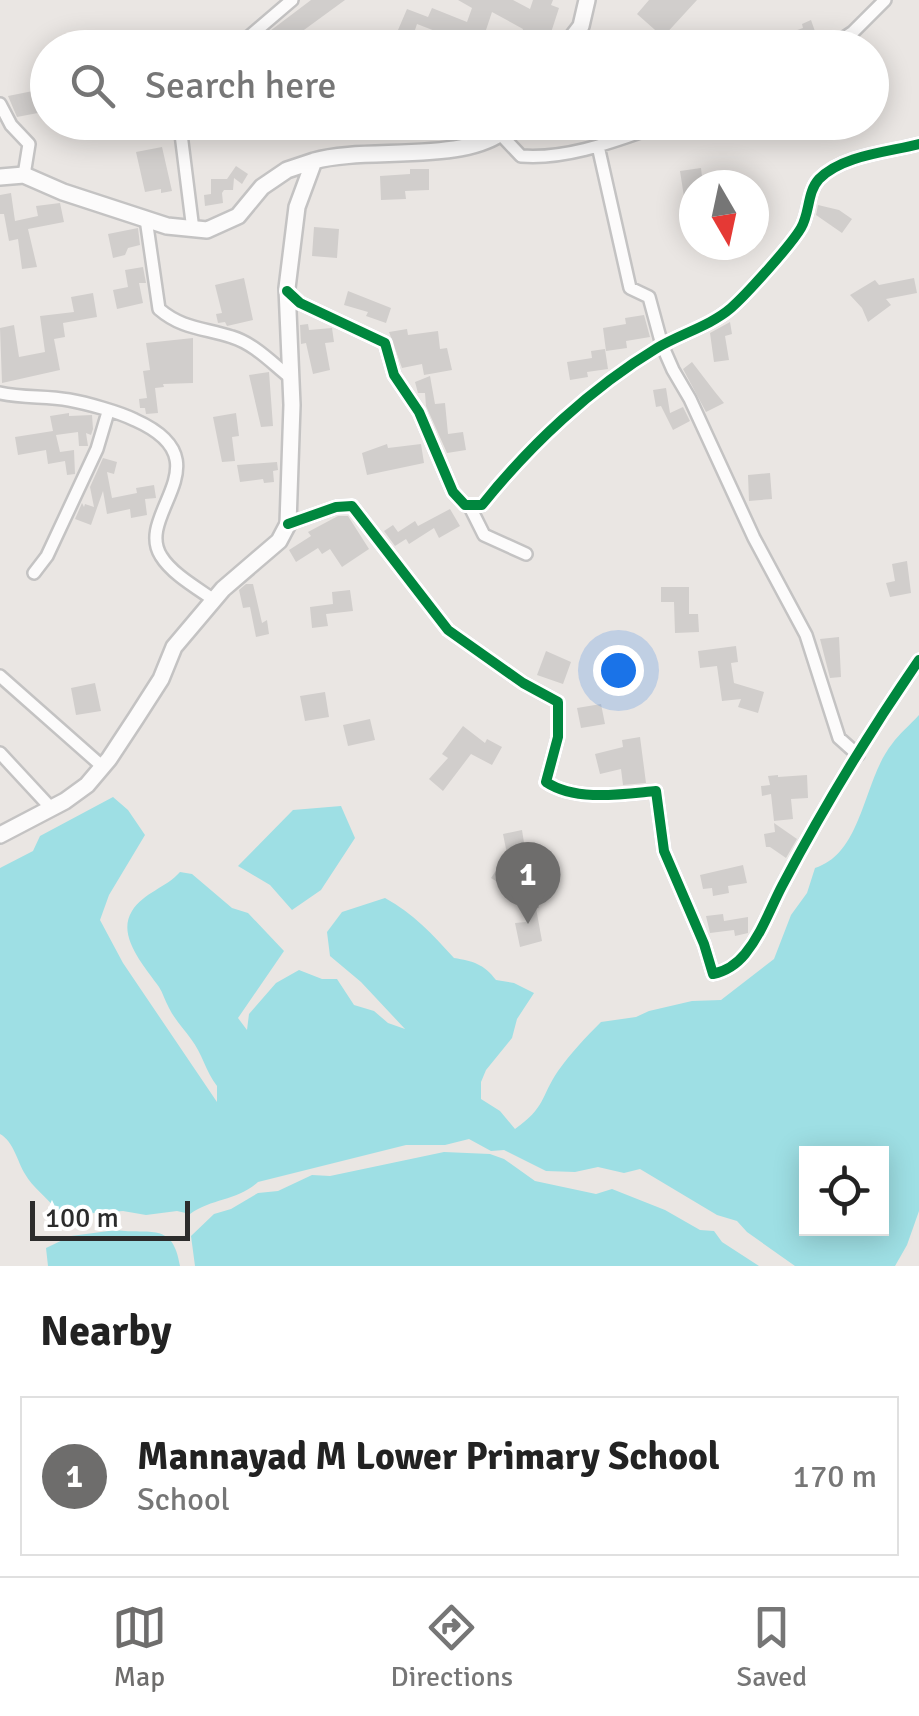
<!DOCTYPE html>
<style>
:root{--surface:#fff;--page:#f2f2f2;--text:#222;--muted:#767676;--line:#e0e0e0;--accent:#6e6d6c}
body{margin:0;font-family:Signika,sans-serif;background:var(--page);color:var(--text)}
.controls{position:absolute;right:30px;bottom:30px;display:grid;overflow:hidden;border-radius:0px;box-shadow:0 5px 25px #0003}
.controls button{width:90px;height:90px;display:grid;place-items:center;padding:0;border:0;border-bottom:2px solid var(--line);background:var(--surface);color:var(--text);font:50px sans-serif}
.compass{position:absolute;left:679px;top:170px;width:90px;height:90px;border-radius:50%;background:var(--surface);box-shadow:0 5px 25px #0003;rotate:171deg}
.scale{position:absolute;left:30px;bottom:25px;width:160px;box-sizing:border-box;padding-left:10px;border:5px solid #2c2c2c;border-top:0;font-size:28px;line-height:35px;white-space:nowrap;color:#2c2c2c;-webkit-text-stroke:8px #fff;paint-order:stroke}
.you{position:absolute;left:618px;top:670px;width:35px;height:35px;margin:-25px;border:8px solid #fff;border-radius:50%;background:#1a73e8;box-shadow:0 0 0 15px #1a73e833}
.badge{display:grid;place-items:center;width:65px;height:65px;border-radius:50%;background:var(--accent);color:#fff;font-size:32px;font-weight:700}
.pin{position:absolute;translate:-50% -82px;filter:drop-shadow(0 2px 5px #0008)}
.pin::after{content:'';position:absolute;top:52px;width:35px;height:30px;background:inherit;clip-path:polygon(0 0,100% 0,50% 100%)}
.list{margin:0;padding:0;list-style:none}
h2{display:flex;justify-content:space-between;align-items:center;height:130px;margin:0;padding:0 40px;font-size:42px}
h2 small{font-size:32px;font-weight:400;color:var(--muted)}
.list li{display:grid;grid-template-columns:65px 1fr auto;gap:30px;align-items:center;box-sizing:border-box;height:160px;margin:0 20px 20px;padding:0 20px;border:2px solid var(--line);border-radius:0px}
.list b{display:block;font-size:38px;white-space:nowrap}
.list p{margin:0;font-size:32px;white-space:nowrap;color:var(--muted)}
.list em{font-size:32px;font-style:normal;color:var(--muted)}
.icon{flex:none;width:55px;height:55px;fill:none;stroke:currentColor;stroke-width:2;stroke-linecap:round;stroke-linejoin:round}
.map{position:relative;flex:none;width:919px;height:1266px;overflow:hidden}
.search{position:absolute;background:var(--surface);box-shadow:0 5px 25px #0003;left:30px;right:30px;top:30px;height:110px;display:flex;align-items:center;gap:25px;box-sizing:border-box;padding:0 35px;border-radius:55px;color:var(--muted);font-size:38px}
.sheet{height:310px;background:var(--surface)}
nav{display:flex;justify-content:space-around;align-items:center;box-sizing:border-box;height:140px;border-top:2px solid var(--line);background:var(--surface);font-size:28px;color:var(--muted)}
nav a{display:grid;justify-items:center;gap:5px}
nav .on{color:var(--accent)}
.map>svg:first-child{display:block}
.water{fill:#9edfe4;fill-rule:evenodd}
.building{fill:#d1cecc}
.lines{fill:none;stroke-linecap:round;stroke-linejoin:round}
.street-casing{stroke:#c4c3c3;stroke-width:16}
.secondary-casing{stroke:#c4c3c3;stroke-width:20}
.street{stroke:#fcfbfb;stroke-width:11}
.secondary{stroke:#fcfbfb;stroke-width:15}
.cycleway-casing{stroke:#fff;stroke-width:16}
.cycleway{stroke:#00873e;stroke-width:10}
</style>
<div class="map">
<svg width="919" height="1266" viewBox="0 0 919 1266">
<rect width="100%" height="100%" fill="#eae6e3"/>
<path class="water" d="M919,715v496l-12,34 -12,21h-100l-48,-34 -10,-11 -20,-6 -77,-46 -16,4 -26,-6 -23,5 -29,-1 -42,-21 -13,1 -22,-12 -24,6h-39l-148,37c-21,19 -46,16 -68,32l-13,-3 -31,4 -23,-4 -43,3 -23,-3c-9,-13 -25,-24 -32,-37 -8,-13 -11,-32 -25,-40v-266l33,-17 7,-15 73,-39 15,13 17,25 -36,60 -9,25 23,43 94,139v-16c-11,-14 -15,-33 -26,-47 -7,-10 -16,-19 -22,-31 -4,-7 -6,-15 -10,-21 -14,-20 -43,-51 -27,-76 12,-19 34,-23 48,-39l12,2 40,34 16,5 36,38 -46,67 9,12 2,-16 27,-31 23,-13 23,9h15l17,26 20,6 14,12 17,6 -44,-47 -31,-26 -3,-24 15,-20 43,-14c28,15 48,37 69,60 19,3 30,6 42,22l18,3 20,10 -17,26 -5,19 -26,32 -5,12v17l19,12 15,18c31,-22 25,-31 43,-58 12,-17 28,-34 43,-49l35,-5 13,-6 43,-10 29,-1 53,-41 17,-44 16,-22 8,-25c48,-15 48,-88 77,-124 7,-10 18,-19 27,-29zM806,1154h76v74h-76z
M341,806l14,32 -34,52 -29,20 -22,-25 -32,-19 55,-56z
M444,1152l46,2 14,5 31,22 61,13 16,-5 53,21 35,20 14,1 8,11 37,24h-564l-4,-30 23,-22 17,-5 27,-16 20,-2 34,-16 18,1z
M116,1230c34,5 57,-9 64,36h-132l-2,-18 25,-12z"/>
<path class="building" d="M311,0h34l-63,46 -12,-15z
M458,0h55l17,9 3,-9h20l-2,5 8,3 -13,40h-29l6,-19 -31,-17 -12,36h-21l2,-7 -44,-17 -4,12 -15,-6 9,-21 21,8 4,-9 35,14 5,-14z
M649,0h48l-34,37 -26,-23z
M811,20l6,17 -20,8 -51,3 57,-20 -1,-4z
M48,88v23l-31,6 -9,-21z
M162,147l10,44 -11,2v-4l-16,3 -9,-40z
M236,166l12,8 -6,10 -8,-6 -1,12h-9l-2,3 1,10 -18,3 -1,-11 7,-1v-15h16z
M701,168l2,17h-9v44h-5l-9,-58z
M410,169h19v21l-24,1 1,8 -25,1 -1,-24 30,-2z
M11,193l4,28 23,-5 -2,-10 24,-3 4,19 -36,7 9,38 -15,2 -4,-30 -9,2 -5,-27h-4v-19z
M818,205l21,5 13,9 -10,14 -26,-18z
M314,227l25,2 -2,29 -25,-2z
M138,228l2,17 -12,3 -3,7 -12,3 -5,-24z
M143,267l3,16h-7l4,20 -26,6 -4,-19 15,-3 -3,-17z
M244,278l9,42 -26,6 -2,-4 -7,1 -2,-9 6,-1 -7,-28z
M914,278l3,15 -31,6 5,6 -23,17 -6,-14 -12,-13 25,-15 4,5z
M348,291l43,17 -5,15 -20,-7 2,-4 -24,-7z
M93,293l4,24 -34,6 2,14 -11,2 6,31 -58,13 -2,-55 14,-3 5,32 26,-5 -5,-36 34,-4 -3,-15z
M644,315l6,22 -24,4 1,7 -21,3 -3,-23 23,-4 -1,-6z
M730,322l2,12 -7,2 4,24 -15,2 -4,-29z
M308,324l1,6 23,-2 2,14 -9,1 5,27 -17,4 -7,-31 -5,1 -1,-19z
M407,329l1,6 30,-4 2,18 7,-1 5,22 -28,5 -2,-11 -20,4 -13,-36z
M193,338v45l-30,1 1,3 -9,1 3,25 -12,1 -1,-6h-5l-1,-9 8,-1 -4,-27 7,-1 -4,-27z
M605,349l3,20 -21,3 1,5 -18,3 -3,-18 25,-4 -1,-7z
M692,362l23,30 9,11 -18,9 -23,-43z
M269,372l4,54 -12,1 -12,-52z
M430,376l5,28 10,-1 3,31 15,-2 3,18 -19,3 -21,-47 -1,-13h-7l-3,-11z
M666,388l4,25 13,-6 7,14 -17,9 -12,-24 -5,1 -3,-17z
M69,413v3l23,-1 1,14 -2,6 -5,-2 2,13h-9l-1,-14 -22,3 4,17 14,-2 1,24 -8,1 -2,-14 -17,3 -2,-14 -28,5 -3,-18 38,-6 -3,-15z
M236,413l3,23 -7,1 3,24 -13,1 -9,-45z
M387,444l1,4 33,-4 3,19 -57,12 -5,-22z
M103,458l14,4 -3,12 -7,-2 5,26 25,-5 -1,-5 18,-3 2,13 -11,1 2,16 -16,3 -1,-9 -23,5 -4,-23 -12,34 -16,-6 7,-16 2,4 1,-3 9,3 -4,-20z
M277,462l1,8 -5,1 1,11 -10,1 -1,-4 -23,3 -3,-17z
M770,473l2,26 -23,2 -1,-26z
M450,509l10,17 -21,12 -5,-10 -25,16 -3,-5 -11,7 -11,-15 9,-6 5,7 17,-11 3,5z
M338,516h10l21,33 -27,18 -12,-18 -8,5 -4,-6 -22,14 -7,-12 22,-14 -3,-4z
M907,561l4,32 -21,4 -4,-14 9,-2 -3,-17z
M246,584h7l9,39 5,-3 2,14 -13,3 -6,-30 -7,1 -4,-18z
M661,587h28v27h9l1,18 -24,1 -1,-31h-13z
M350,590l3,21 -27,3 2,12 -16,2 -2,-21 23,-3 -1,-12z
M839,637l2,40 -11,1 -10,-39z
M736,646l2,16 -7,1 3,20 30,9 -6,21 -20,-6 3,-8 -19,2 -5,-35 -17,2 -2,-17z
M546,651l25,11 -8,22 -26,-9z
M95,683l6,28 -25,4 -5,-27z
M325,692l4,25 -24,4 -5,-25z
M601,704l4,20 -24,4 -4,-20z
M370,719l5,21 -27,6 -5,-21z
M463,726l22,17 2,-4 15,8 -10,18 -21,-11 -28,37 -14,-12 19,-21 -6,-4z
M640,737l6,46 -23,2 -2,-16 -21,5 -5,-20 28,-7 -1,-7z
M778,775v2l29,-2 1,23 -17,1 2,20 -19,2 -3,-27 -9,2 -1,-10 9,-1 -2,-9z
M774,823l23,16 -11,19 -16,-11h-4l-2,-13 11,-2z
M522,830l3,19 -24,35 -10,-6 16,-24 -4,-20z
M743,865l4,18 -19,3 1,7 -16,3 -1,-8 -9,1 -3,-14z
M537,897l2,11h-3l6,33 -22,6 -5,-24 11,-1 -4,-22z
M723,914l1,7 24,-4v16l-13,3 -1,-6 -24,3 -4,-17z"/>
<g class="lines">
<defs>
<path id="street" d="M236,48l56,-48
M829,48l24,-16 32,-32
M0,104l11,21 18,19 -5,31
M189,122l-8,12 12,96
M502,136l19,20c50,4 101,-18 148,-34
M598,146l32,142 19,9 13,48 11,25 17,29 64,139 52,97 33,103 19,17
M146,219l13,90c23,20 46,19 73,28 23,7 41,27 59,41
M287,291l13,12 85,40 9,32 25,37 34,80 12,13h17c48,-60 109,-117 175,-157 23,-14 53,-22 74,-40 15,-13 60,-63 70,-80 9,-15 6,-36 18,-49 23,-24 70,-27 100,-35
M0,393c23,5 46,3 69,7 17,3 50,12 66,20 92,41 -1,94 26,136 11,18 36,32 53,44
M469,505l15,30 42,19
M288,524l48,-17 16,-1 96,124 75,53 35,19v35l-12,45c30,20 77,12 110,9l8,60 40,93 9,30c14,-3 23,-9 32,-20 17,-21 25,-45 37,-68 40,-76 88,-155 137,-226
M34,573l13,-17 50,-107 11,-37
M0,676l103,91
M0,753l51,55"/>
<path id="secondary" d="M564,48l17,-22 6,-26
M0,177l24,-2 39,17 104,34 40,4 31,-14 24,-29 25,-17 27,-9
M0,835l65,-34 22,-16 22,-26 27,-41 25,-39 13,-32 49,-58 56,-48 9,-17 4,-119 -5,-117 10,-81 17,-46c54,-16 163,6 199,-39"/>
</defs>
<use href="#street" class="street-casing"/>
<use href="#secondary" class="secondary-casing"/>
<use href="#street" class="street"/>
<use href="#secondary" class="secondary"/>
<defs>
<path id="cycleway" d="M287,291l13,12 85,40 9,32 25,37 34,80 12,13h17c48,-60 109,-117 175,-157 23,-14 53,-22 74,-40 15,-13 60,-63 70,-80 9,-15 6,-36 18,-49 23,-24 70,-27 100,-35
M288,524l48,-17 16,-1 96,124 75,53 35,19v35l-12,45c30,20 77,12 110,9l8,60 40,93 9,30c14,-3 23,-9 32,-20 17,-21 25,-45 37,-68 40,-76 88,-155 137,-226"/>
</defs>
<use href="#cycleway" class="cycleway-casing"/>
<use href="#cycleway" class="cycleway"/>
</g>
</svg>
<div class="controls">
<button><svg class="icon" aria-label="locate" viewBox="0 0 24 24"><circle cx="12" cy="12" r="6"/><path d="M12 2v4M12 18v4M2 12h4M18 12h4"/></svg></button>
</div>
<svg class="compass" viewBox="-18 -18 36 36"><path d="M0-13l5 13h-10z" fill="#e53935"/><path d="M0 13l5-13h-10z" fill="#767676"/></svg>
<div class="scale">100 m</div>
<div class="you"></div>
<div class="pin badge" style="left:528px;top:924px">1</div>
<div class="search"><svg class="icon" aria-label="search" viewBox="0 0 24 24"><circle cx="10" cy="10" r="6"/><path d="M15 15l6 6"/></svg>Search here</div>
</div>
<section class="sheet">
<h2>Nearby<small></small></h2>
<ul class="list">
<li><span class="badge">1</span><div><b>Mannayad M Lower Primary School</b><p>School</p></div><em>170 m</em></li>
</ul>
</section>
<nav>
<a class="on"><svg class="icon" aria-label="map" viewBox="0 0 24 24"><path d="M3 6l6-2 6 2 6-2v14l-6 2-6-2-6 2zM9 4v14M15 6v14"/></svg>Map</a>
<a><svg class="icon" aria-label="directions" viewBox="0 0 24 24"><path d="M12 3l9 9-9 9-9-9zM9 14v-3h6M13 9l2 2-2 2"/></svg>Directions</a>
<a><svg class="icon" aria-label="saved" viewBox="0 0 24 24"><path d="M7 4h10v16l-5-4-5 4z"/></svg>Saved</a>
</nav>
